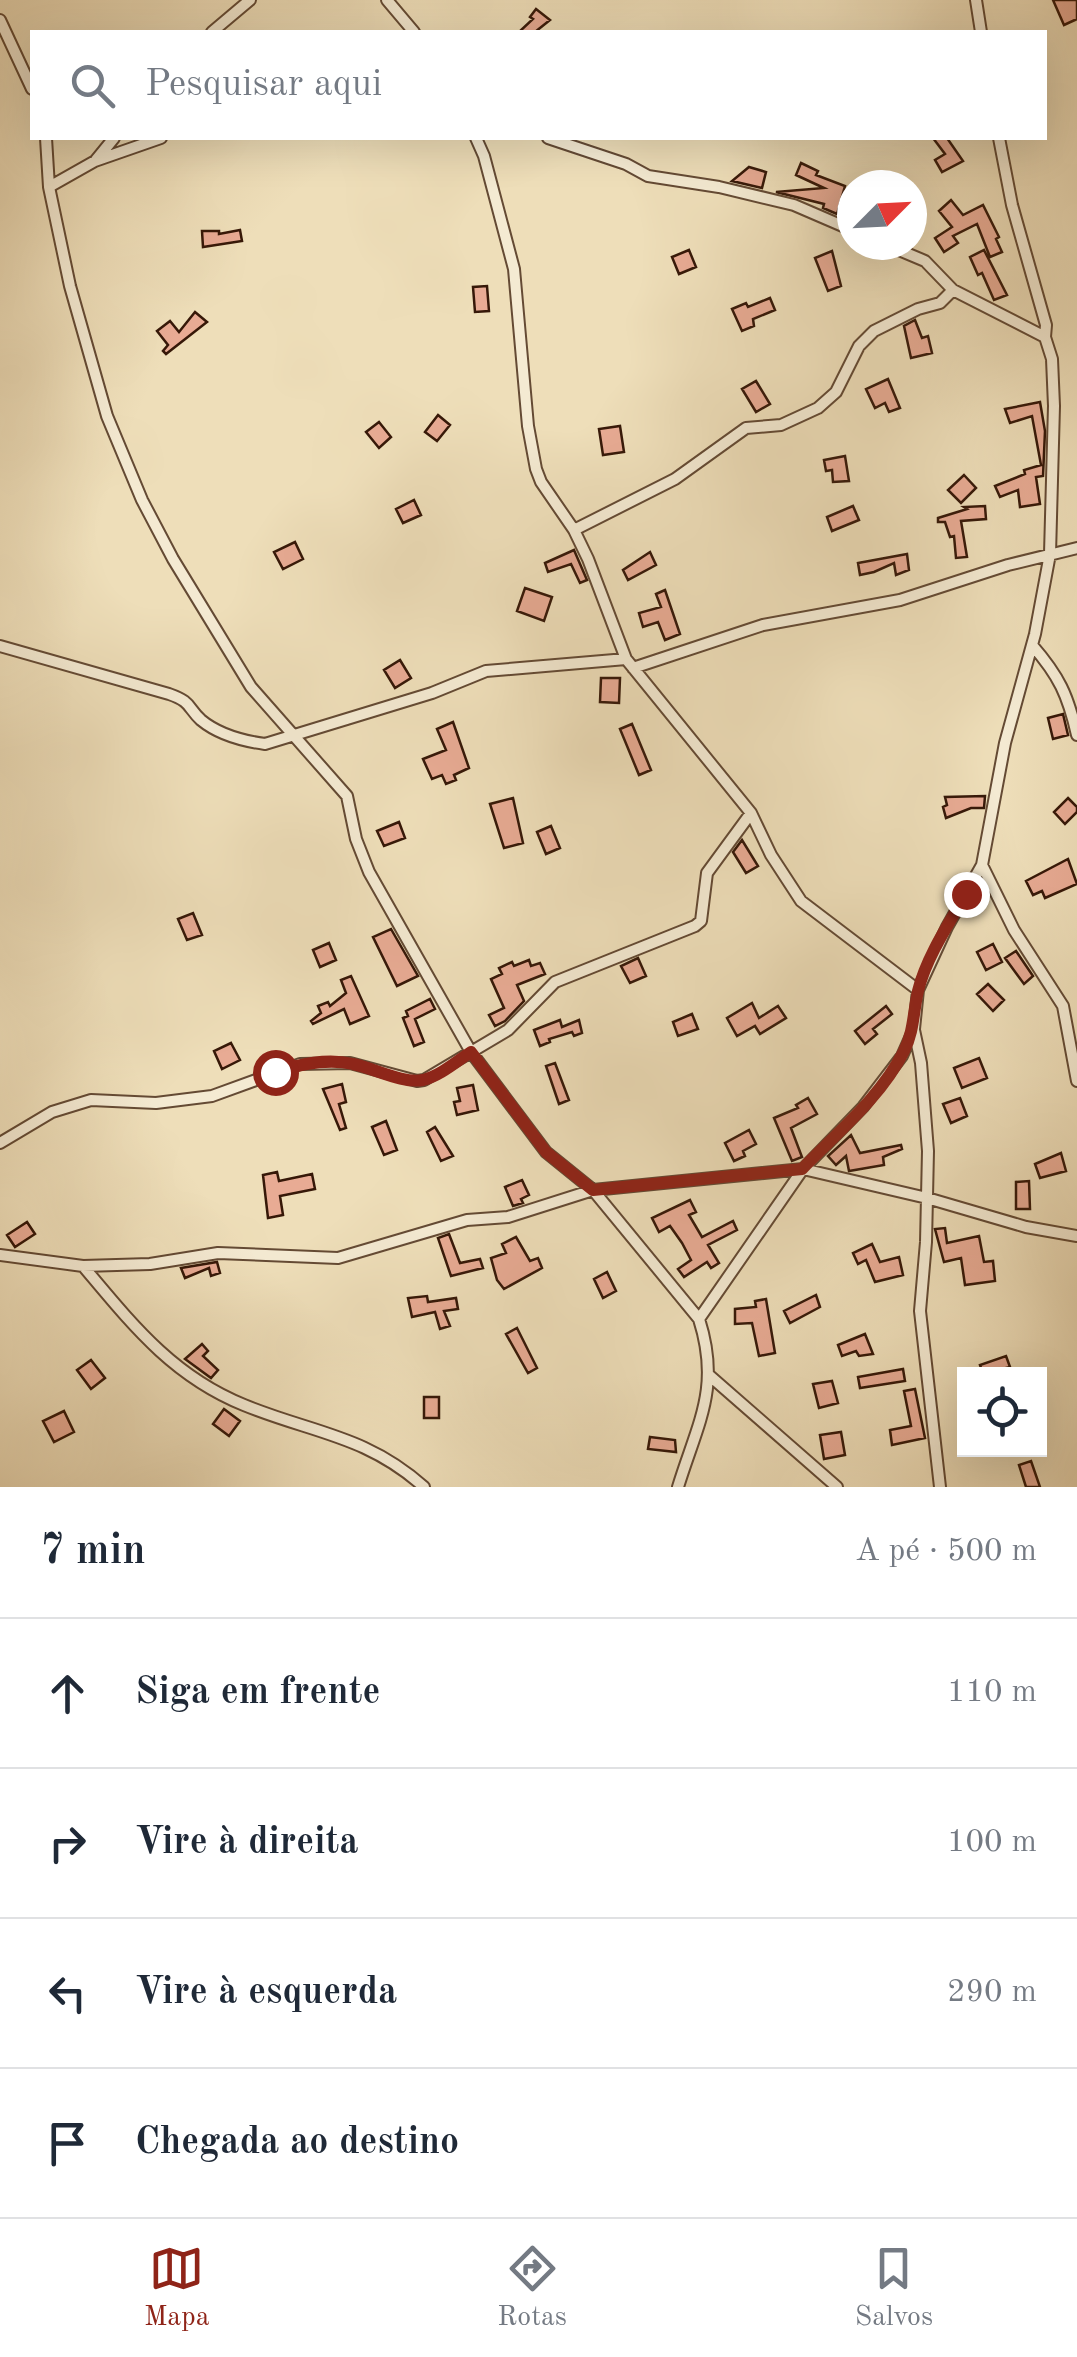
<!DOCTYPE html>
<html lang="pt">
<meta charset="utf-8">
<style>
:root{--surface:#fff;--page:#f2f2f3;--text:#1f2937;--muted:#747a83;--line:#e0e1e3;--accent:#8f2418}
body{margin:0;font-family:"Old Standard TT",serif;background:var(--page);color:var(--text)}
.controls{position:absolute;right:30px;bottom:30px;display:grid;overflow:hidden;border-radius:0px;box-shadow:0 10px 40px #0002}
.controls button{width:90px;height:90px;display:grid;place-items:center;padding:0;border:0;border-bottom:2px solid var(--line);background:var(--surface);color:var(--text);font:50px sans-serif}
.compass{position:absolute;left:837px;top:170px;width:90px;height:90px;border-radius:50%;background:var(--surface);box-shadow:0 10px 40px #0002;rotate:66deg}
.stop{position:absolute;width:30px;height:30px;margin:-22px;border:8px solid #8f2418;border-radius:50%;background:#fff}
.stop.end{background:#8f2418;border-color:#fff;box-shadow:0 2px 10px #0008}
.list{margin:0;padding:0;list-style:none}
h2{display:flex;justify-content:space-between;align-items:center;height:130px;margin:0;padding:0 40px;font-size:42px}
h2 small{font-size:32px;font-weight:400;color:var(--muted)}
.list li{display:grid;grid-template-columns:65px 1fr auto;gap:30px;align-items:center;box-sizing:border-box;height:150px;padding:0 40px;border-top:2px solid var(--line)}
.list b{display:block;font-size:38px;white-space:nowrap}
.list em{font-size:32px;font-style:normal;color:var(--muted)}
.icon{flex:none;width:55px;height:55px;fill:none;stroke:currentColor;stroke-width:2;stroke-linecap:round;stroke-linejoin:round}
.map{position:relative;flex:none;width:1077px;height:1487px;overflow:hidden}
.search{position:absolute;background:var(--surface);box-shadow:0 10px 40px #0002;left:30px;right:30px;top:30px;height:110px;display:flex;align-items:center;gap:25px;box-sizing:border-box;padding:0 35px;border-radius:0px;color:var(--muted);font-size:38px}
.sheet{height:730px;background:var(--surface)}
nav{display:flex;justify-content:space-around;align-items:center;box-sizing:border-box;height:140px;border-top:2px solid var(--line);background:var(--surface);font-size:28px;color:var(--muted)}
nav a{display:grid;justify-items:center;gap:5px}
nav .on{color:var(--accent)}
.map>svg:first-child{display:block}
.building{fill:#e8ab94;stroke:#361808;stroke-width:2.5}
.lines{fill:none;stroke-linecap:round;stroke-linejoin:round}
.minor-casing{stroke:#644a34;stroke-width:14}
.minor{stroke:#f4ead2;stroke-width:10}
.route{stroke:#8f2418;stroke-width:12}
</style>
<div class="map">
<svg width="1077" height="1487" viewBox="0 0 1077 1487">
<rect width="100%" height="100%" fill="#eedeb9"/>
<filter id="stains"><feTurbulence type="fractalNoise" baseFrequency=".002" numOctaves="4"/><feColorMatrix values="0 0 0 0 .2 0 0 0 0 .09 0 0 0 0 .02 0 0 0 .5 -.17"/></filter>
<radialGradient id="worn" r=".72"><stop offset=".6" stop-color="#630" stop-opacity="0"/><stop offset="1" stop-color="#630" stop-opacity=".3"/></radialGradient>
<path class="building" d="M1053,0h24v19l-13,6z
M536,9l14,11 -15,12h-16l14,-13 -3,-2z
M933,138h14l16,23 -21,11 -7,-12 10,-6z
M801,163l17,8 -2,4 29,11 -8,28 -14,-6 1,-4 -48,-12 48,-4 -28,-13z
M749,167l17,5 -4,16 -30,-7z
M951,200l12,15 20,-10 16,32 -3,2 6,13 -12,5 -13,-33 -24,12 5,7 -14,9 -9,-14 17,-11 -13,-16z
M240,230l2,11 -39,6 -1,-16h17v3z
M689,250l7,17 -17,7 -7,-17z
M984,250l23,45 -13,5 -12,-27 -4,2 -8,-18z
M832,251l9,35 -13,5 -13,-33z
M487,286l2,25 -14,1 -2,-25z
M770,298l5,12 -22,9 1,7 -12,5 -10,-22 14,-6 2,4z
M195,312l12,10 -41,32 -3,-3 5,-6 -11,-14 13,-10 9,11z
M915,320l7,18 6,-2 4,17 -21,5 -7,-32z
M888,379l12,29 -11,4 -4,-9 -10,5 -9,-19z
M756,381l14,23 -14,8 -14,-23z
M1040,402l5,29 -2,45 -7,1 4,27 -20,3 -2,-17 -18,7 -5,-11 30,-12 -1,-4 17,-5 -9,-49 -22,7 -5,-14z
M438,415l12,10 -13,16 -12,-9z
M379,422l12,15 -12,11 -13,-16z
M620,426l4,26 -21,3 -4,-26z
M845,456l4,25 -16,1 -1,-12 -6,1 -2,-11z
M964,475l12,13 -15,15 -13,-13z
M414,500l7,15 -18,8 -7,-14z
M853,506l6,14 -27,11 -5,-14z
M985,506l1,13 -25,2 6,36 -11,1 -2,-22 -4,1 -5,-15h-7v-4l29,-9 -3,-2z
M295,542l8,17 -20,10 -9,-17z
M574,550l13,30 -7,3 -9,-19 -23,8 -3,-9z
M650,552l6,13 -28,15 -5,-10z
M907,554l2,16 -13,5 -2,-12 -20,9 -14,3 -2,-12z
M525,588l27,9 -8,24 -27,-10z
M665,590l15,44 -15,6 -7,-18 -15,5 -4,-14 22,-6 -5,-13z
M400,660l11,18 -16,10 -11,-18z
M601,678h19l-1,25 -19,-1z
M1063,714l5,21 -15,4 -5,-21z
M453,722l16,46 -15,7 2,5 -10,4 -4,-9 -10,4 -9,-20 23,-9 -9,-21z
M632,724l19,46 -12,5 -19,-46z
M985,796l-1,12h-13l-25,10 -3,-11 4,-2 -2,-8z
M513,798l10,45 -19,5 -14,-44z
M1068,798l9,9v5l-12,12 -11,-12z
M399,822l6,16 -21,8 -7,-15z
M551,826l9,22 -14,6 -9,-22z
M742,840l16,26 -12,7 -13,-21z
M1068,859l9,25 -32,14 -3,-7 -9,4 -7,-14z
M193,913l9,22 -15,5 -9,-21z
M391,929l27,47 -21,10 -24,-49z
M329,943l7,17 -16,7 -7,-17z
M993,944l9,18 -16,8 -9,-18z
M1016,951l17,25 -9,8 -19,-26z
M638,958l8,18 -16,7 -9,-17z
M529,960l2,6 9,-3 5,11 -28,11 7,16 -19,20 -10,5 -6,-11 15,-7 -13,-29 11,-5 -3,-6 13,-6 2,4z
M351,976l18,40 -19,8 -6,-15 -31,15 -2,-3 10,-8 -3,-7 10,-4 2,4 16,-13 -5,-13z
M988,984l16,16 -11,11 -16,-17z
M430,999l5,10 -20,10 9,23 -10,4 -11,-28 5,-2 -2,-5z
M752,1003l7,15 19,-12 8,12 -26,16 -5,-8 -18,10 -10,-18z
M886,1006l6,8 -19,15 4,5 -12,10 -10,-13z
M692,1014l6,15 -20,7 -5,-14z
M560,1020l2,7 17,-7 3,13 -8,3 -2,-4 -23,7 1,3 -10,4 -6,-16z
M231,1043l9,17 -18,9 -8,-18z
M979,1058l8,20 -25,10 -8,-20z
M555,1063l14,37 -10,4 -13,-38z
M342,1084l4,18 -7,2 7,24 -6,2 -17,-41z
M473,1085l5,25 -21,5 -3,-13 6,-1 -3,-13z
M808,1098l9,16 -26,14 11,29 -10,4 -18,-43 24,-10 -2,-3z
M960,1098l7,18 -16,7 -8,-19z
M386,1121l11,29 -13,5 -12,-28z
M435,1127l18,29 -12,5 -14,-29z
M749,1130l7,14 -13,7 2,5 -11,5 -9,-18z
M851,1135l9,18 41,-8 1,4 -19,8 1,8 -35,6 -3,-15 -10,9 -8,-9z
M1061,1153l5,18 -26,7 -5,-14z
M277,1172l2,9 33,-7 3,15 -35,7 3,19 -15,3 -5,-43z
M522,1180l7,15 -8,4 2,4 -10,3 -8,-19z
M1029,1181l1,28h-14v-27z
M690,1200l6,12 -7,3 13,22 31,-16 4,9 -29,15 11,18 -8,5 -4,-6 -23,15 -6,-8 13,-9 -9,-17 -12,-17 -11,6 -7,-14z
M27,1222l8,12 -20,13 -8,-12z
M945,1228l2,15 32,-7 5,26 9,-1 2,20 -30,4 -4,-27 -17,4 -9,-33z
M449,1234l11,29 20,-4 3,9 -32,8 -13,-38z
M516,1237l14,24 8,-3 4,10 -38,21 -7,-9 -6,-22 15,-5 -4,-9z
M872,1244l8,18 19,-5 4,18 -28,7 -9,-22 -8,4 -5,-11z
M217,1262l3,11 -9,3 -2,-8 -24,10 -4,-10z
M607,1272l9,19 -13,7 -9,-19z
M816,1295l4,12 -30,16 -6,-12z
M427,1296l1,6 28,-4 2,11 -14,2 6,15 -10,3 -5,-17 -23,5 -4,-19z
M766,1299l9,54 -16,3 -7,-33 -17,1v-15l21,-2 -1,-6z
M517,1328l20,40 -9,5 -22,-39z
M865,1334l8,20 -14,2 -3,-5 -14,5 -4,-11z
M202,1344l6,7 -5,5 15,14 -7,8 -26,-19z
M1006,1356l4,11 -27,7 -3,-9z
M91,1360l14,18 -14,11 -14,-19z
M903,1369l2,12 -45,7 -2,-11z
M832,1381l6,22 -19,5 -6,-24z
M915,1389l10,49 -33,7 -2,-15 21,-4 -7,-35z
M424,1397h15v21h-15z
M224,1409l16,12 -11,15 -16,-12z
M64,1411l10,21 -20,10 -11,-21z
M841,1432l4,23 -21,4 -4,-24z
M650,1437l25,3 1,12 -28,-3z
M1031,1461l9,26h-14l-7,-22z"/>
<g class="lines">
<defs>
<path id="minor" d="M387,0l27,32
M976,0l5,32
M0,20l32,69
M212,32l38,-32
M46,138l3,49 21,99 37,130 35,84 31,59 78,128 96,109 9,43 13,33 102,180 75,100 47,38 106,129
M476,138l8,18 30,113 14,157 8,43 5,13 33,48 14,29 38,100 125,154 20,42 30,46 117,89
M548,138l78,26 22,12 71,11 75,18 58,25
M96,160l18,-22
M49,187l46,-26 66,-23
M887,245l38,16 28,29 92,47
M574,530l101,-51 71,-51 35,-3 37,-17 18,-16 23,-46 15,-15 44,-22 22,-6 13,-13
M1032,645c27,31 36,50 45,90
M0,646l169,48c23,8 18,13 32,26 18,15 42,21 64,24l167,-51 54,-22 140,-12
M633,668l130,-43 137,-25 108,-35 69,-17
M982,865l32,65 49,76 14,75
M914,1030l7,33 7,88 -2,91 -6,69 20,176
M0,1143l52,-31 39,-12 65,3 56,-7 88,-32 50,-1 67,18 7,-1 84,-50 47,-48 140,-56 6,-5 6,-48 44,-60
M0,1255l83,11 67,-2 68,-11 120,5 129,-38 41,-3 85,-27 210,-21 124,29 99,29 51,9
M83,1266c48,57 89,110 161,139 68,28 122,30 180,82
M710,1376l127,111
M678,1487c20,-65 43,-99 21,-168l104,-150 60,-62 39,-51 12,-27 4,-39 29,-63 35,-62 23,-122 30,-109 15,-80 4,-148 -2,-47 -7,-22 1,-12 -34,-120 -13,-67"/>
</defs>
<use href="#minor" class="minor-casing"/>
<use href="#minor" class="minor"/>
</g>
<g class="lines">
<path class="route" d="M275,1072c25,-8 52,-14 78,-8 20,4 50,20 70,16 17,-4 34,-19 48,-28l75,100 47,38 209,-21c35,-36 79,-72 102,-118 10,-20 9,-38 14,-60 8,-33 31,-68 48,-97"/>
</g>
<rect width="100%" height="100%" filter="url(#stains)"/>
<rect width="100%" height="100%" fill="url(#worn)"/>
</svg>
<div class="controls">
<button><svg class="icon" aria-label="locate" viewBox="0 0 24 24"><circle cx="12" cy="12" r="6"/><path d="M12 2v4M12 18v4M2 12h4M18 12h4"/></svg></button>
</div>
<svg class="compass" viewBox="-18 -18 36 36"><path d="M0-13l5 13h-10z" fill="#e53935"/><path d="M0 13l5-13h-10z" fill="#747a83"/></svg>
<div class="stop" style="left:275px;top:1072px"></div>
<div class="stop end" style="left:966px;top:894px"></div>
<div class="search"><svg class="icon" aria-label="search" viewBox="0 0 24 24"><circle cx="10" cy="10" r="6"/><path d="M15 15l6 6"/></svg>Pesquisar aqui</div>
</div>
<section class="sheet">
<h2>7 min<small>A pé · 500 m</small></h2>
<ul class="list">
<li><svg class="icon" aria-label="ahead" viewBox="0 0 24 24"><path d="M12 20V5M6 11l6-6 6 6"/></svg><div><b>Siga em frente</b></div><em>110 m</em></li>
<li><svg class="icon" aria-label="right" viewBox="0 0 24 24"><path d="M7 20v-9h11M14 6l5 5-5 5"/></svg><div><b>Vire à direita</b></div><em>100 m</em></li>
<li><svg class="icon" aria-label="left" viewBox="0 0 24 24"><path d="M17 20v-9H6M10 6l-5 5 5 5"/></svg><div><b>Vire à esquerda</b></div><em>290 m</em></li>
<li><svg class="icon" aria-label="arrive" viewBox="0 0 24 24"><path d="M6 21V4h12l-3 4 3 4H6"/></svg><div><b>Chegada ao destino</b></div></li>
</ul>
</section>
<nav>
<a class="on"><svg class="icon" aria-label="map" viewBox="0 0 24 24"><path d="M3 6l6-2 6 2 6-2v14l-6 2-6-2-6 2zM9 4v14M15 6v14"/></svg>Mapa</a>
<a><svg class="icon" aria-label="directions" viewBox="0 0 24 24"><path d="M12 3l9 9-9 9-9-9zM9 14v-3h6M13 9l2 2-2 2"/></svg>Rotas</a>
<a><svg class="icon" aria-label="saved" viewBox="0 0 24 24"><path d="M7 4h10v16l-5-4-5 4z"/></svg>Salvos</a>
</nav>
